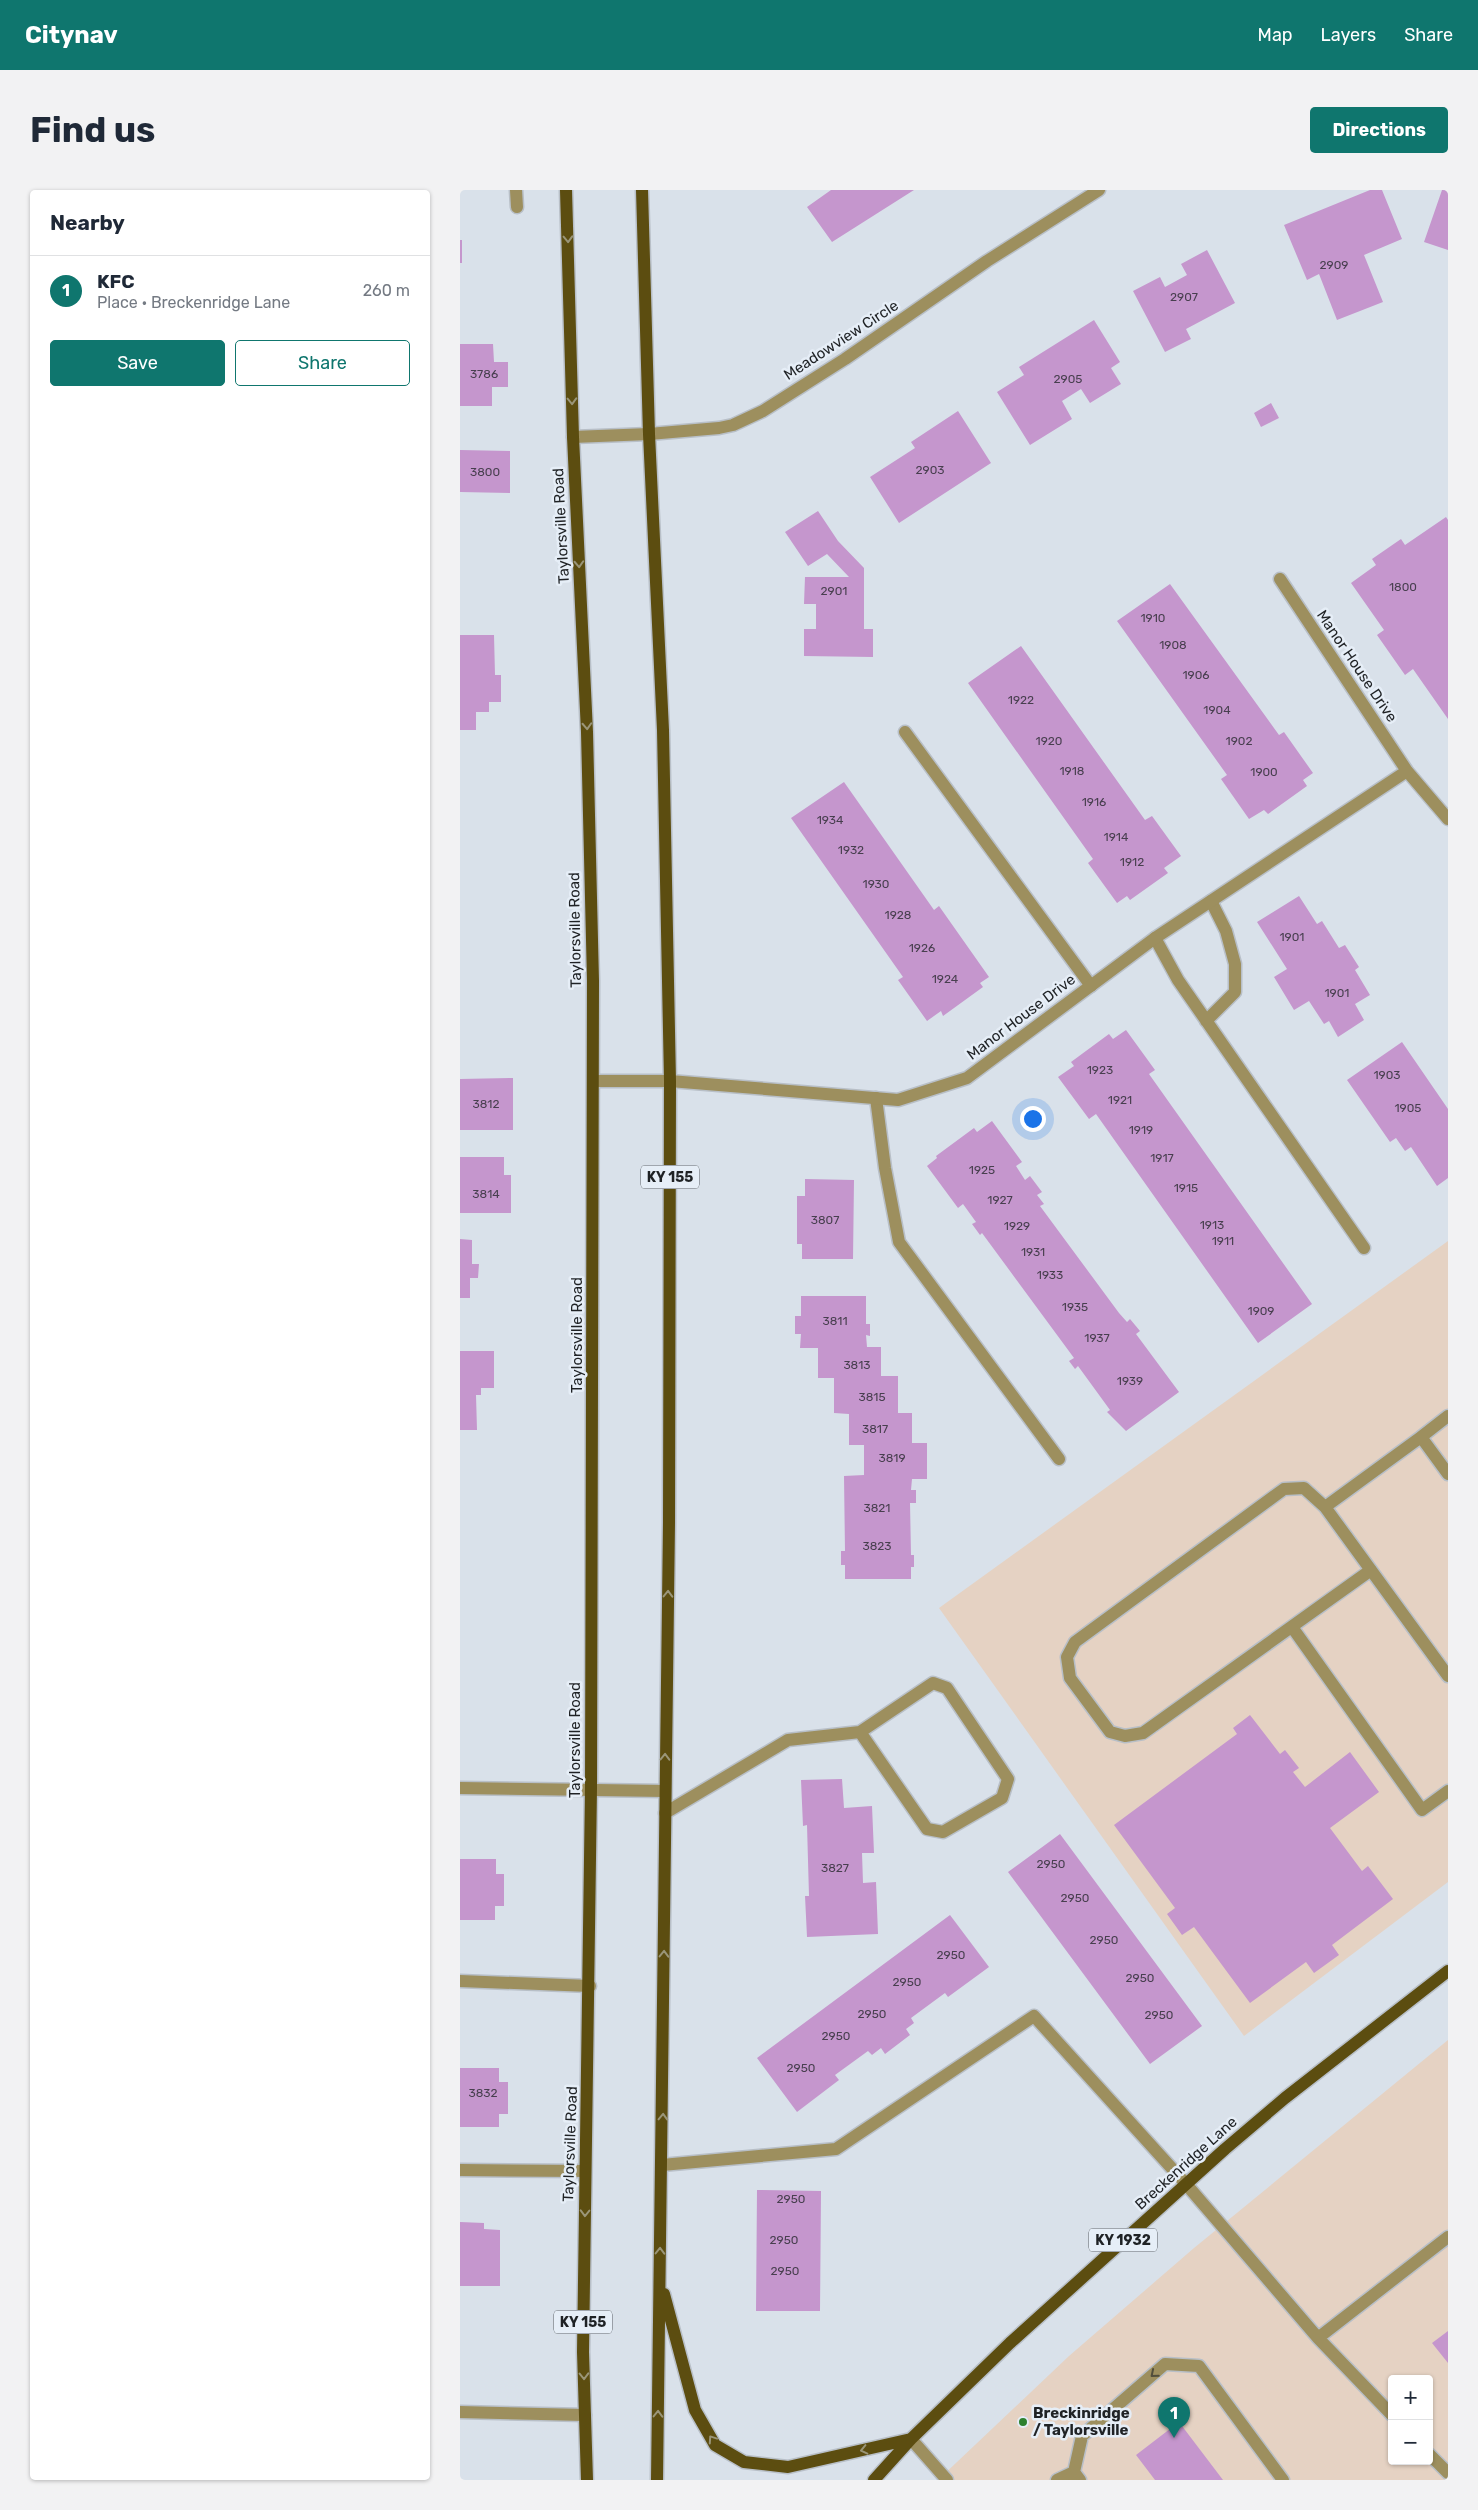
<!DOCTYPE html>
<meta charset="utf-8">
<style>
:root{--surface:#fff;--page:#f2f2f3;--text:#1f2937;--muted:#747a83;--line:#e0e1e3;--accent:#0f766e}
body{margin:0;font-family:Rubik,sans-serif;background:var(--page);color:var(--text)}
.controls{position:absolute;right:15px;bottom:15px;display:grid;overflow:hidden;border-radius:5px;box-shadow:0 1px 4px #0004}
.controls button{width:45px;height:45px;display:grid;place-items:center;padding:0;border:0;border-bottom:1px solid var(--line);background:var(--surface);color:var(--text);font:25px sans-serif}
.you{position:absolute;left:572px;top:928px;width:18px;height:18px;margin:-12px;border:4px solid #fff;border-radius:50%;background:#1a73e8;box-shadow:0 0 0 8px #1a73e833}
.badge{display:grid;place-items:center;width:32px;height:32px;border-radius:50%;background:var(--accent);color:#fff;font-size:16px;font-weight:700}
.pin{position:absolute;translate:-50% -41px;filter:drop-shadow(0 1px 2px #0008)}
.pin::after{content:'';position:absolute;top:26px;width:18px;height:15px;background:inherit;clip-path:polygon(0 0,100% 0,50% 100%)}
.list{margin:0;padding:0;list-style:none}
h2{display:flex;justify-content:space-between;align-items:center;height:65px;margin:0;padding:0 20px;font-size:21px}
h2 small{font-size:16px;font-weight:400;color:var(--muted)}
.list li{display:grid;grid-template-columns:32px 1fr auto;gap:15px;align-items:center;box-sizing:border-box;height:70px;padding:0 20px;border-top:1px solid var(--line)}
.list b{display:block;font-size:19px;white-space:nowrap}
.list p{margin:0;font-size:16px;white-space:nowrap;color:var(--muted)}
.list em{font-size:16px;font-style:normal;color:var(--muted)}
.actions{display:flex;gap:10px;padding:15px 20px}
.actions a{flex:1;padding:11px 0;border:1px solid var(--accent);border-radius:5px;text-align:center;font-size:18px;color:var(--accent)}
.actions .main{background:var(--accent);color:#fff}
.map{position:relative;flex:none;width:988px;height:2290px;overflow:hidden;border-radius:5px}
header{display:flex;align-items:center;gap:30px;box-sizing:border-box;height:70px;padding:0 25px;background:var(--accent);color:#fff}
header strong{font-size:24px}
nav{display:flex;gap:28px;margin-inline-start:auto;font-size:18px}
.intro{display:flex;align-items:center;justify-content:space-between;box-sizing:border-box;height:120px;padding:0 30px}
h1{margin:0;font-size:35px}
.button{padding:12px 22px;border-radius:5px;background:var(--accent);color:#fff;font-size:18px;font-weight:700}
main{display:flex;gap:30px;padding:0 30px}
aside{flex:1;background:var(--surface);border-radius:5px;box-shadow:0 1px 4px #0004}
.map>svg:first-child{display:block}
.commercial{fill:#e5d2c3;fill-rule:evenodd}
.building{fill:#c596cd}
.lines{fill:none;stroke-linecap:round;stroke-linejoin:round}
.service-casing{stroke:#b8bfc7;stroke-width:15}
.minor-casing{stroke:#b8bfc7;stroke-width:15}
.primary-casing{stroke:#b8bfc7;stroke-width:15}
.service{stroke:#9d8f5e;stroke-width:12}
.minor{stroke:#9d8f5e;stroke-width:12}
.primary{stroke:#5c4d10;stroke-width:12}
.oneway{stroke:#9a9578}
.oneway2{stroke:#514e3c}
.poi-dot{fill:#2c802e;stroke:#e6eef7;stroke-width:2}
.labels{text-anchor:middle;stroke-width:5;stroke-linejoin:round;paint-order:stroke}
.number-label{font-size:12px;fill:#483f4f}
.shield{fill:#e6eef7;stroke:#5b5f64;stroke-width:1}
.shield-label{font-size:14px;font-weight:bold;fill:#1f2225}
.street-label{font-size:15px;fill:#1f2225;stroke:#e6eef7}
.poi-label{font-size:15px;font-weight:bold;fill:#1f2225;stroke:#e6eef7;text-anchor:start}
</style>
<header>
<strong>Citynav</strong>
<nav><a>Map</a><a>Layers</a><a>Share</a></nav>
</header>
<div class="intro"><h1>Find us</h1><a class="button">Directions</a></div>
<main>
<aside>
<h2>Nearby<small></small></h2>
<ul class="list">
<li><span class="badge">1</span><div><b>KFC</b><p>Place · Breckenridge Lane</p></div><em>260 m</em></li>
</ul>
<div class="actions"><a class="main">Save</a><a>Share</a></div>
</aside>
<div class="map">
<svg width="988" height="2290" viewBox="0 0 988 2290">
<rect width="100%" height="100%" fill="#d9e1ea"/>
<path class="commercial" d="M988,1051v641l-204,154 -305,-428z
M988,1850v440h-510l131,-124 125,-108zM932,2189h37v82h-37z"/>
<path class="building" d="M371,0h83l-82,52 -25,-35z
M910,0h12l20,49 -38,16 19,47 -46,18 -18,-46 -12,6 -23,-55z
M982,0h6v60l-24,-8z
M0,50h2v23h-2z
M747,60l28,53 -49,26 5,10 -26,13 -32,-61 27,-14 5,10 22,-12 -6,-11z
M634,130l26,42 -9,6 10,16 -31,19 -9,-14 -19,12 10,18 -42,26 -33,-53 27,-17 -5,-8z
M0,154h33l1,18h14v25h-16v19h-32z
M811,213l8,15 -18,9 -7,-14z
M498,221l33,52 -92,60 -29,-46 45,-29 -4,-6z
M0,260l50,1v42l-50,-1z
M358,321l20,30 26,27v61h9v28l-69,-1v-27h12v-25h-12l1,-27h44l-22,-23 -19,12 -23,-34z
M986,327l2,3v199l-35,-50 -8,6 -28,-40 7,-5 -33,-47 25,-18 -4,-6 29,-20 4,6z
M710,394l109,151 5,-3 29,41 -10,7 4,6 -39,28 -4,-4 -15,9 -28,-40 6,-4 -110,-154z
M0,445h34l1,40h6v27h-12v10h-13v18h-16z
M561,456l124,174 7,-4 29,40 -17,12 4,5 -38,27 -3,-4 -10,7 -29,-40 5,-4 -125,-176z
M384,592l90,128 5,-4 50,71 -9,6 3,4 -40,29 -2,-5 -14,10 -29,-41 5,-3 -112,-159z
M839,706l18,28 5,-3 17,27 6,-3 14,22 -4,3 15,25 -15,9 9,16 -26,17 -9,-16 -5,3 -15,-23 -15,9 -20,-33 13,-8 -30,-47z
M666,840l29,40 -6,4 163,230 -54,39 -162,-229 -7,5 -31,-42 16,-11 -3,-4 38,-28 4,5z
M942,852l46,67v69l-11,8 -26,-39 -6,4 -9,-13 -6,4 -43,-62z
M53,888v52h-53v-51z
M532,931l30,41 -6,4 9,14 5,-4 12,16 -5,3 7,9 -4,2 79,107 8,9 3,-3 10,12 -4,3 43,58 -53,39 -19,-19 3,-2 -32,-44 -3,3 -6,-8 5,-3 -92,-125 -2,2 -8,-11 4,-2 -13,-18 -5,4 -31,-42 10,-8 -1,-2 38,-28 3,4z
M0,967h44v18h7v38h-51z
M345,989l49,1 -1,79h-51v-15h-5v-48h8z
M0,1049l12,1v24h7l-1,14h-8v20h-10z
M341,1106h65v28h4v12l-4,-1 1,12h14v29h17v37h14v30h15v36h-15l-1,11h5v13h-6l1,52h3v12h-3v12h-66v-14h-4v-14h4l-1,-75 20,-1v-30h-15v-31l-15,-1v-35h-16v-30h-18l1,-14h-6v-18h6z
M0,1161h34v37h-13v7h-5l1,35h-17z
M790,1525l30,39 5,-4 14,18 -6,4 12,15 45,-35 29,40 -49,36 32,43 6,-5 25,33 -61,46 7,10 -25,18 -8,-11 -56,41 -56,-76 -12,8 -15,-21 8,-6 -61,-83 123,-91 -4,-6z
M382,1589l2,29 28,-2 2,47h-12l1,30 13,-1 2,52 -71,3 -2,-41h4l-2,-71 -4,1 -2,-46z
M600,1644l142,192 -52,38 -142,-192z
M0,1669h36v15h8v32h-9v14h-35z
M490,1725l39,52 -41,30 -3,-4 -34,25 3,5 -8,6 4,6 -25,19 -4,-6 -9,7 -4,-4 -33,24 4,5 -42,32 -40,-54z
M0,1878h39v14h9v32h-9v13h-39z
M297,2000l64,1 -1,120h-64z
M0,2032l24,1v6l16,1v56h-40z
M988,2141v32l-16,-20z
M565,2226l4,4 -8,7 -4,-4z
M719,2232l44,58h-68l-19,-25z"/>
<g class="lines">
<defs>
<path id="service" d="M56,0l1,17
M445,542l186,254
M695,748l23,42 186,268
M746,831l29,-29v-28l-9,-33 -15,-30
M416,908l9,70 14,74 160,217
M961,1247l27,-21
M865,1317l96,-70 27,37
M911,1380l-228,163 -18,3 -15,-4 -40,-54 -3,-21 8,-15 209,-153 20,-1 21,19 123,169
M832,1437l130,183 26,-19
M205,1623l123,-73 72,-8 73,-49 14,5 61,91 -6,19 -59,34 -16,-3 -67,-97
M0,1791l130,5
M202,1975l174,-16 198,-133 152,168 132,154 74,77
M0,1980l125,1
M858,2148l130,-101
M0,2222l125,3
M451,2249l36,41
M969,2264l19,19
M597,2290l17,-8
M620,2290l-6,-8 8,-36 83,-72 34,2 84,114"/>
<path id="minor" d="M113,247l76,-3 70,-6 14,-3 30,-14 82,-52 142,-98 112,-71
M820,389l127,192 41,48
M134,891h76l228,19 69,-22 188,-140 252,-167
M0,1598l205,3"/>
<path id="primary" d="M106,0l7,247 14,295 6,249 -2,807 -8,564 4,128
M182,0l7,244 14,296 7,351 -1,442 -12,957
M204,2104l31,116 20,35 29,17 44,5 123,-28
M414,2290l37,-41 99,-96 215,-194 60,-51 163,-127"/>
</defs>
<use href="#service" class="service-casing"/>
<use href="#minor" class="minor-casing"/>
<use href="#primary" class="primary-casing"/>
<use href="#service" class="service"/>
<use href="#minor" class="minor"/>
<use href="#primary" class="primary"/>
</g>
<defs><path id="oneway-chevron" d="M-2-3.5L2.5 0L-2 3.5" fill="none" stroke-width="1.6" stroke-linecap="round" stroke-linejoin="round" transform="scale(1.25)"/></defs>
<g class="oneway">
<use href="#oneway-chevron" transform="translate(108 49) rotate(88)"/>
<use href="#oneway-chevron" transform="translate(112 211) rotate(88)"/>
<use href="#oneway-chevron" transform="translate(119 374) rotate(87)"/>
<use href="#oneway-chevron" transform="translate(127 536) rotate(87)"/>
<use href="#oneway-chevron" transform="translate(208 1404) rotate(-89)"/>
<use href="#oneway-chevron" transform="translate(205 1567) rotate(-89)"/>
<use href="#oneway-chevron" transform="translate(204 1764) rotate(-89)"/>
<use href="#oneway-chevron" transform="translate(203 1927) rotate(-88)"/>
<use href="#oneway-chevron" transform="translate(125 2023) rotate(91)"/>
<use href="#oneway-chevron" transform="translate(200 2061) rotate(-89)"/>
<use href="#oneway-chevron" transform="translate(124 2186) rotate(89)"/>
<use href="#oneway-chevron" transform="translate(198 2224) rotate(-89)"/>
<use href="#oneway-chevron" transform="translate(252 2249) rotate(-124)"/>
<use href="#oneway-chevron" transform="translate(404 2260) rotate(167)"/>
</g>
<use class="oneway2" href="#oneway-chevron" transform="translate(694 2184) rotate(140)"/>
<circle class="poi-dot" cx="563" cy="2232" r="5"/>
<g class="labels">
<g class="number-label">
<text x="874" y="79">2909</text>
<text x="724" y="111">2907</text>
<text x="24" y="188">3786</text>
<text x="608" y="193">2905</text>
<text x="470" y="284">2903</text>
<text x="25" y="286">3800</text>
<text x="943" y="401">1800</text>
<text x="374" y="405">2901</text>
<text x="693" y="432">1910</text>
<text x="713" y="459">1908</text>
<text x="736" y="489">1906</text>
<text x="561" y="514">1922</text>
<text x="757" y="524">1904</text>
<text x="589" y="555">1920</text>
<text x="779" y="555">1902</text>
<text x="612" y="585">1918</text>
<text x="804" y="586">1900</text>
<text x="634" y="616">1916</text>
<text x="370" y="634">1934</text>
<text x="656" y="651">1914</text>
<text x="391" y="664">1932</text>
<text x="672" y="676">1912</text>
<text x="416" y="698">1930</text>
<text x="438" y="729">1928</text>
<text x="832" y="751">1901</text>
<text x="462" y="762">1926</text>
<text x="485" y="793">1924</text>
<text x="877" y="807">1901</text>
<text x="640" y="884">1923</text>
<text x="927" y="889">1903</text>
<text x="660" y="914">1921</text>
<text x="26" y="918">3812</text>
<text x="948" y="922">1905</text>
<text x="681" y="944">1919</text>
<text x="702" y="972">1917</text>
<text x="522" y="984">1925</text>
<text x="726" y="1002">1915</text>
<text x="26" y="1008">3814</text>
<text x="540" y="1014">1927</text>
<text x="365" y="1034">3807</text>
<text x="752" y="1039">1913</text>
<text x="557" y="1040">1929</text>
<text x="763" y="1055">1911</text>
<text x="573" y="1066">1931</text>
<text x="590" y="1089">1933</text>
<text x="615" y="1121">1935</text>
<text x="801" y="1125">1909</text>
<text x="375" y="1135">3811</text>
<text x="637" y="1152">1937</text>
<text x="397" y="1179">3813</text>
<text x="670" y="1195">1939</text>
<text x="412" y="1211">3815</text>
<text x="415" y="1243">3817</text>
<text x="432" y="1272">3819</text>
<text x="417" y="1322">3821</text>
<text x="417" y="1360">3823</text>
<text x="591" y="1678">2950</text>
<text x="375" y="1682">3827</text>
<text x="615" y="1712">2950</text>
<text x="644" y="1754">2950</text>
<text x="491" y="1769">2950</text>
<text x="680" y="1792">2950</text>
<text x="447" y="1796">2950</text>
<text x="412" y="1828">2950</text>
<text x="699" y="1829">2950</text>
<text x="376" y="1850">2950</text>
<text x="341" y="1882">2950</text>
<text x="23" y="1907">3832</text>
<text x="331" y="2013">2950</text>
<text x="324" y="2054">2950</text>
<text x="325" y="2085">2950</text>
</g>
<g class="shield">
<rect x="181" y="975.5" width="58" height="23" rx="4"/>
<rect x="629" y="2038.5" width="68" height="23" rx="4"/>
<rect x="94" y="2120.5" width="58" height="23" rx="4"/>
</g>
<g class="shield-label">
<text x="210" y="992">KY 155</text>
<text x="663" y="2055">KY 1932</text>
<text x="123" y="2137">KY 155</text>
</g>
<g class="street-label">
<text transform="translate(381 150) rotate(-33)" y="5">Meadowview Circle</text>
<text transform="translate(101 336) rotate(-93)" y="5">Taylorsville Road</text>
<text transform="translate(897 476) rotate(56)" y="5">Manor House Drive</text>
<text transform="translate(115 740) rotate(-91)" y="5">Taylorsville Road</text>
<text transform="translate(561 827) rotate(-37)" y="5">Manor House Drive</text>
<text transform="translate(117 1145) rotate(-90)" y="5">Taylorsville Road</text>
<text transform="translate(115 1550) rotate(-90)" y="5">Taylorsville Road</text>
<text transform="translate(110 1954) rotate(-88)" y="5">Taylorsville Road</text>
<text transform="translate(726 1973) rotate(-42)" y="5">Breckenridge Lane</text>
</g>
<g class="poi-label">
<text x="573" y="2228">Breckinridge<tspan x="573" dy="17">/ Taylorsville</tspan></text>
</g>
</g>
</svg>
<div class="controls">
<button>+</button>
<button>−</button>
</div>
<div class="you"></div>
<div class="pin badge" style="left:714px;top:2248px">1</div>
</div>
</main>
